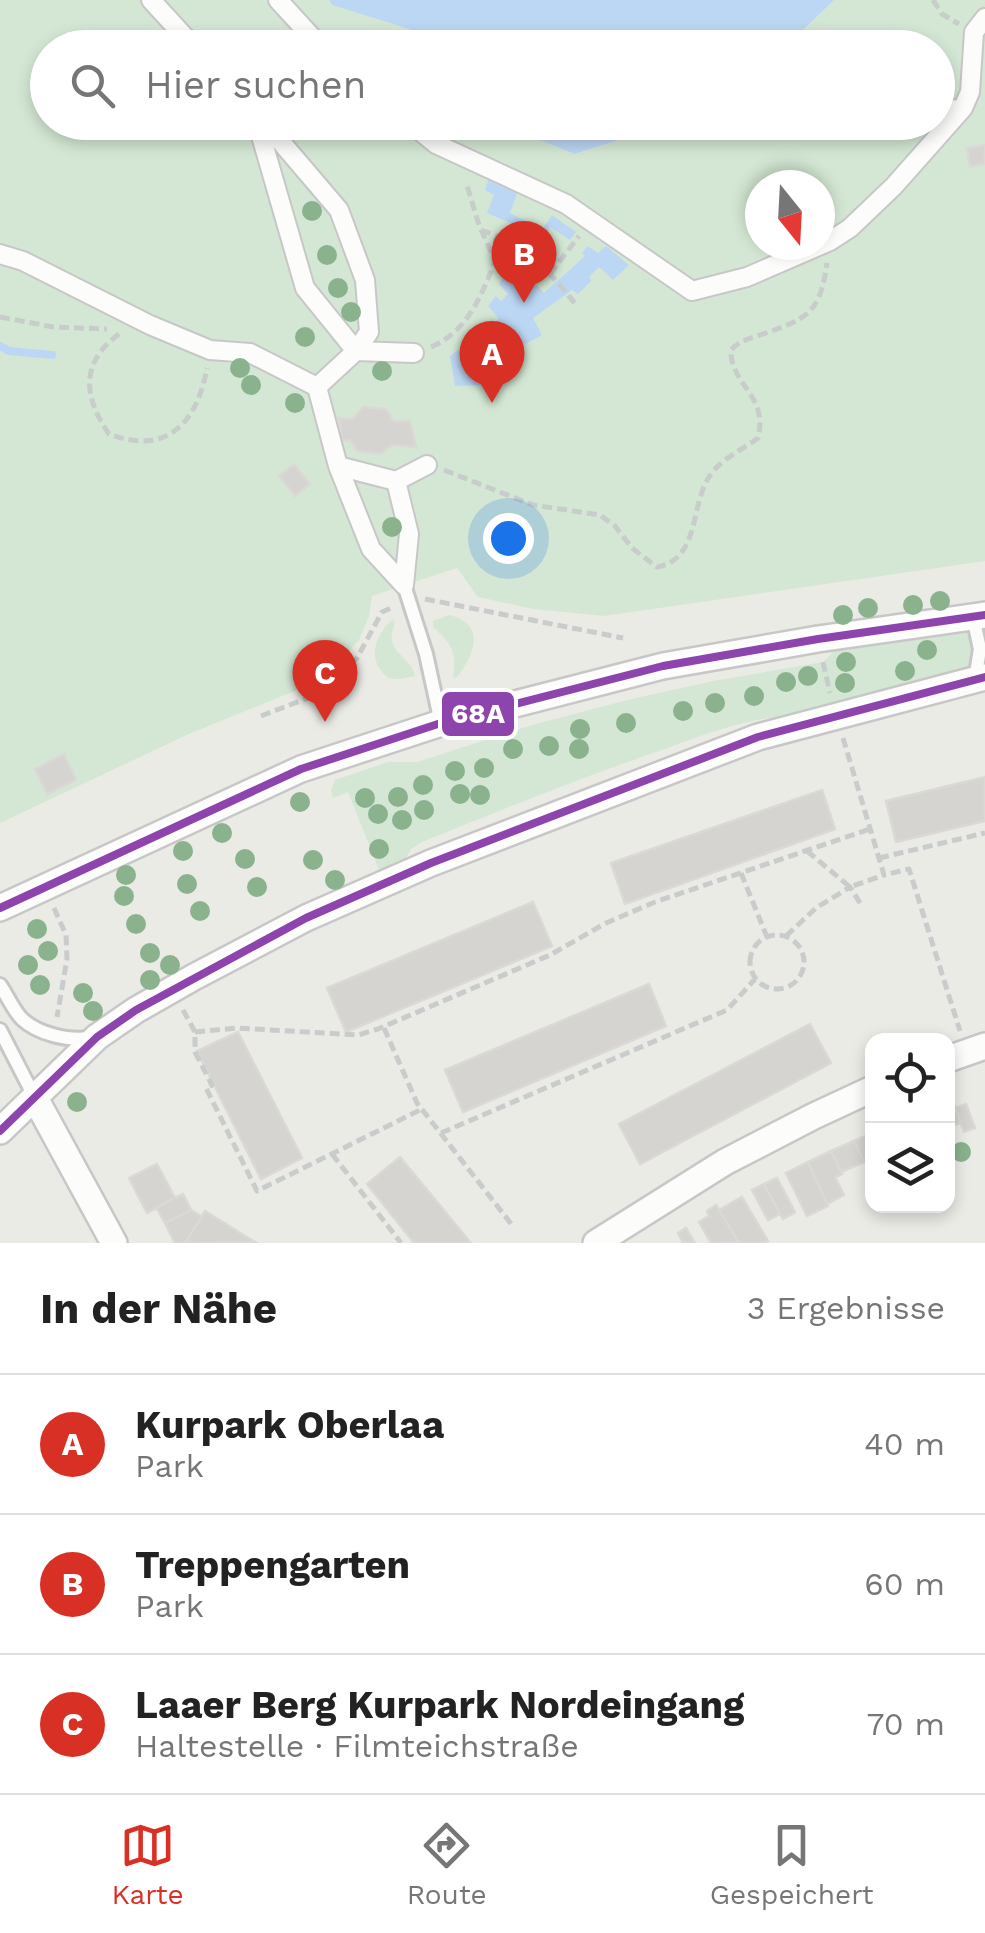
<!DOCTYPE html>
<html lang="de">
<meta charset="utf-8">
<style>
:root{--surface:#fff;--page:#f6f6f6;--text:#222;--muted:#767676;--line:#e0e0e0;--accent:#d93025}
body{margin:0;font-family:"Work Sans",sans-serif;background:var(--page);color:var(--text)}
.controls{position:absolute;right:30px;bottom:30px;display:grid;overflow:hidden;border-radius:20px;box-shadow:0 5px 15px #0003}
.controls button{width:90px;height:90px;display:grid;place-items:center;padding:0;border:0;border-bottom:2px solid var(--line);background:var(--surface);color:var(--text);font:50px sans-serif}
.compass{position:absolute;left:745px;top:170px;width:90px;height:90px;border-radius:50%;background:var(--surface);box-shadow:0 5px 15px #0003;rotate:162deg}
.you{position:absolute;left:508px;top:538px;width:35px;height:35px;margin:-25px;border:8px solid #fff;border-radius:50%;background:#1a73e8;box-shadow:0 0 0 15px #1a73e833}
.badge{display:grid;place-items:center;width:65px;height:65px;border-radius:50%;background:var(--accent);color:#fff;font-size:32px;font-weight:700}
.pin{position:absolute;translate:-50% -82px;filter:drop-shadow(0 2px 5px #0008)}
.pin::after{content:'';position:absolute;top:52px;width:35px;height:30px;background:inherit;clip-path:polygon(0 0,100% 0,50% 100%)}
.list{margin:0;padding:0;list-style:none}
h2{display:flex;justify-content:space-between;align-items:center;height:130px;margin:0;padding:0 40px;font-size:42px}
h2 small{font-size:32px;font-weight:400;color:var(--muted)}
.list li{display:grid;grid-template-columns:65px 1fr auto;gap:30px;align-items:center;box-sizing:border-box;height:140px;padding:0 40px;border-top:2px solid var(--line)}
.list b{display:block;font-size:38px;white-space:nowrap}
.list p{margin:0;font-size:32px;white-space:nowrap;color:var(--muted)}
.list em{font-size:32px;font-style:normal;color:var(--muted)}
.icon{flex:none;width:55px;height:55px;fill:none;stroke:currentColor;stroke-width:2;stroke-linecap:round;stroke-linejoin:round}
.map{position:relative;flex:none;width:985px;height:1243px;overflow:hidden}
.search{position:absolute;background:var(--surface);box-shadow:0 5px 15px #0003;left:30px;right:30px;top:30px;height:110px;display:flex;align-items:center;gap:25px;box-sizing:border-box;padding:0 35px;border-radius:55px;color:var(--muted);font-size:38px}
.sheet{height:550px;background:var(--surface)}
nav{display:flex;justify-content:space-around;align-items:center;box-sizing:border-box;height:140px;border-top:2px solid var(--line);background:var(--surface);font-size:28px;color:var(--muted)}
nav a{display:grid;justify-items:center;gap:5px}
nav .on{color:var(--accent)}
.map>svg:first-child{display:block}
.green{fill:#d4e7d4;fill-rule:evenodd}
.water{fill:#bcd7f3}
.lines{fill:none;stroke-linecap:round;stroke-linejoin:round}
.stream{stroke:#bcd7f3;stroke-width:8}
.building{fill:#d5d4d1;stroke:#dad9d5;stroke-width:2.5}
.service-casing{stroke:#c7c7c7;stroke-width:18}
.pedestrian-casing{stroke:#c7c7c7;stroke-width:22}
.minor-casing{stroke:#c7c7c7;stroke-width:30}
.path{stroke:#c8ccca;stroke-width:5;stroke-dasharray:10 5;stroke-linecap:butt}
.service{stroke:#fcfcfb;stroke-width:12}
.pedestrian{stroke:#fcfcfb;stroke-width:18}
.minor{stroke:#fcfcfb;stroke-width:25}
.bus-1-casing{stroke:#fff;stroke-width:15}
.bus-1{stroke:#8e44ad;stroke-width:8}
.tree{fill:#8ab28d}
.line-badge{stroke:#fff;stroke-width:4}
.badge-label{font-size:28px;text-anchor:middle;font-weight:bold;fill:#fff}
</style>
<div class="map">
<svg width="985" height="1243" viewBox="0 0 985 1243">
<rect width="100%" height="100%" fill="#ebebe6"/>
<path class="green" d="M0,0h329l4,5 76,24 24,18 -385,1v74l449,1 79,31 58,-19 25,-12 279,-1v-74l-161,-1 23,-14 34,-33h151v561l-381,55 -71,-7 -55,-12 -21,-29 -85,28 -3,21 -10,23 -9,10 -25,16 -23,22 -111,45 -191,90zM760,185h60v60h-60z
M449,615c38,9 26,40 7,63l-3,-1c4,-26 -1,-32 -20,-50v-6z
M393,619l2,5c-13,28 16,31 20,52l-14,3h-11c-24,-17 -17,-42 3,-60z
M985,630v32l-207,55c-43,4 -84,22 -125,36 -78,27 -154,58 -231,89l-11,7 -8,14 -23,9 -32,-80 -15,6 -2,-8 4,-10 53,-18h29l115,-37 99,-26 82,-18 110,-19 11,-11z"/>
<path class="water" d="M329,0h505l-34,33 -23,15 -344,-1 -24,-18 -77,-24z
M497,123h162l-25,12 -59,19z
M489,178l29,13 -8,22 32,17 10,-15 24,17 -6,8 -20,-13 -16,23 4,4 -14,18 20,21 41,-37 -3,-3 6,-7 10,7 8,-7 23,19 -16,15 -14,-13 -10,10 2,4 -13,13 -6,-4 -39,28 9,17 -22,12 -5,-8 -17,8 7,24 -25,4 1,10 -26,1 -5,-30 49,-37 -11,-13 8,-10 5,5 7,-7 -9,-10 25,-45 -11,-6 2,-8 -28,-12 7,-18 -9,-5z"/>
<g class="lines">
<path class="stream" d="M0,346l9,5 43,4"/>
</g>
<path class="building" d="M985,145v19l-15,3 -3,-19z
M363,407l23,2 7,12h17l6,26 -24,-2 -11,9 -23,-3 -8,-10 -8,-1 -3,-22 14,1z
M294,464l16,20 -15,12 -16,-20z
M64,754l12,26 -29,14 -12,-25z
M985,777v44l-89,21 -10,-41z
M822,790l13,39 -210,75 -14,-41z
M533,902l19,44 -206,86 -19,-44z
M649,984l17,42 -203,86 -18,-42z
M810,1024l21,39 -191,101 -21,-40z
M238,1032l64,126 -41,21 -64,-128z
M952,1099l9,24 -13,4v-26z
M966,1104l9,24 -11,4 -9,-24z
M872,1133v25l-8,4 -10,-21z
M854,1141l10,21 -23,10 -10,-21z
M831,1151l11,23 -7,3 9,18 -17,9 -19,-42z
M400,1157l71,86h-57l-47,-59z
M808,1162l20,44 -21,10 -21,-43z
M157,1164l18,34 -28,15 -18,-35z
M777,1178l18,34 -12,7 -19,-35z
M764,1184l16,30 -12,6 -16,-30z
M183,1194l8,16 -26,13 -9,-16z
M742,1197l26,44 -4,2h-25l-20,-33z
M716,1205l3,5 20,33h-28l-12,-21 10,-6 -2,-5z
M191,1210l11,7 -17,26h-10l-10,-20z
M205,1211l50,31 -70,1z
M686,1228l9,15h-12l-5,-10z"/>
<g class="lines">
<defs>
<path id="service" d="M404,585l22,69 15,69
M973,617l7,32 -5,31
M0,985c7,10 13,25 22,34 16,15 46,22 67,19
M0,1030l35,68"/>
<path id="pedestrian" d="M151,0l44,48
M278,0l44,48
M938,108l23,2
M257,122l48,166 51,63 -39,36 21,79 58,15 13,53 -5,51
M264,122l75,88 26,70 4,52 -13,19
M409,122l27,22 130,60 126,87 55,-14 83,-36 20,-13 44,-42 69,-78 7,-16 4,-60 11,-14
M0,254l23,7 127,64 60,25 40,3 67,34
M356,351l58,2
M338,466l33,83 33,36
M396,481l31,-16"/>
<path id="minor" d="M0,908l301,-139 140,-46 222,-57 155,-27 167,-24
M948,1059l37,-13
M35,1098l79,145
M0,1131l97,-94 39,-27 58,-33 112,-59 125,-55 327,-126 227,-60
M596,1243l129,-81 89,-46 58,-27"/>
</defs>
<use href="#service" class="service-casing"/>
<use href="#pedestrian" class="pedestrian-casing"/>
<use href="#minor" class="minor-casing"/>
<path class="path" d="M933,0l9,14 17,10
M481,230l25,9 6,8 -4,7 -13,7
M512,247c31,16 44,33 65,59
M550,274l29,-38
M0,317l53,10 54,2
M119,334c-39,29 -36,62 -10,100 58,22 88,-11 98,-66
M431,347c36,-15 51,-52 64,-86l-16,-36 -13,-43
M444,470l89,35 67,10 15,11 17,22 25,19c43,-8 33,-61 52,-90 10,-17 33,-27 49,-39 11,-43 -28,-53 -27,-88 8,-9 18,-11 29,-15 46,-16 60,-20 67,-72
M425,599l198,39
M823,662l7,31
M261,716l52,-20 44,-38 25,-46 9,-4
M843,738l41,137 25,-6 51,162
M807,851l43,36 34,-12
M879,858l106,-25
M741,873l26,64
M54,908l12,27 1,24 -10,58
M750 962a27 27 0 1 1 54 0a27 27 0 1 1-54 0Z
M786,936l30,-28 34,-21 12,19
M183,1010l12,22v20l17,33 -6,3 51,103 165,-82
M384,1028l33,75 95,122
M195,1032l42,-4 121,7 20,-6 172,-74 56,-32 49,-21 215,-73
M441,1133l286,-123 28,-31
M332,1154l69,89"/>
<use href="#service" class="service"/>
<use href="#pedestrian" class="pedestrian"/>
<use href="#minor" class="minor"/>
<defs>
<path id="bus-1" d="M0,908l301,-139 140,-46 222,-57 155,-27 167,-24
M0,1131l97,-94 39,-27 170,-92 125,-55 327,-126 227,-60"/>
</defs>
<use href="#bus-1" class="bus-1-casing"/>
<use href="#bus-1" class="bus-1"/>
</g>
<g class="tree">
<circle cx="312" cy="211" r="10"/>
<circle cx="503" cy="243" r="10"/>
<circle cx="327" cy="255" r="10"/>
<circle cx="338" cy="288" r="10"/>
<circle cx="351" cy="312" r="10"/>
<circle cx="305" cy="337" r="10"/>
<circle cx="240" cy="368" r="10"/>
<circle cx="382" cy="371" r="10"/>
<circle cx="251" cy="385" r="10"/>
<circle cx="295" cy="403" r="10"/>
<circle cx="392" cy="527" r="10"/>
<circle cx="940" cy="601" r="10"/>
<circle cx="913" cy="605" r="10"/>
<circle cx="868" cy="608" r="10"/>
<circle cx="843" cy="615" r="10"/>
<circle cx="927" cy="650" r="10"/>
<circle cx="846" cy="662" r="10"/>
<circle cx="905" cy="671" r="10"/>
<circle cx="808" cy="676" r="10"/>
<circle cx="786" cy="682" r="10"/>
<circle cx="845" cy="683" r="10"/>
<circle cx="754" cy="696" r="10"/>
<circle cx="715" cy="703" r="10"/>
<circle cx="683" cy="711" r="10"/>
<circle cx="626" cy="723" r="10"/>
<circle cx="580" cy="729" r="10"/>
<circle cx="549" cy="746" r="10"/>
<circle cx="513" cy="749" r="10"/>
<circle cx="579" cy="749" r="10"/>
<circle cx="484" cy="768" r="10"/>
<circle cx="455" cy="771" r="10"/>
<circle cx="423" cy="785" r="10"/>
<circle cx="460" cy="794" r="10"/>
<circle cx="480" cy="795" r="10"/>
<circle cx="398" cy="797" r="10"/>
<circle cx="365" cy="798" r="10"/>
<circle cx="300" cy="802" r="10"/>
<circle cx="424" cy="810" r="10"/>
<circle cx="378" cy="814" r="10"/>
<circle cx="402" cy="820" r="10"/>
<circle cx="222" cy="833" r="10"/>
<circle cx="379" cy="849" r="10"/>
<circle cx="183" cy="851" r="10"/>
<circle cx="245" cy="859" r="10"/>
<circle cx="313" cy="860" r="10"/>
<circle cx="126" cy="875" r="10"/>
<circle cx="335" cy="880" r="10"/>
<circle cx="187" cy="884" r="10"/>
<circle cx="257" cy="887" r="10"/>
<circle cx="124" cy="896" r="10"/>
<circle cx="200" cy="911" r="10"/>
<circle cx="136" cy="924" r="10"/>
<circle cx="37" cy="929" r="10"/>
<circle cx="48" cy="951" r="10"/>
<circle cx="150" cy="953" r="10"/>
<circle cx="28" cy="965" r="10"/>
<circle cx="170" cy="965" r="10"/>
<circle cx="150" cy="980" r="10"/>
<circle cx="40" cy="985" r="10"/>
<circle cx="83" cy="993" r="10"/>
<circle cx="93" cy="1011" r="10"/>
<circle cx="77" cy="1102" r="10"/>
<circle cx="961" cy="1152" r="10"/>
</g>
<rect class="line-badge" x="440" y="690" width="76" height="48" rx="10" fill="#8e44ad"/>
<g class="badge-label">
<text x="478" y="723">68A</text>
</g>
</svg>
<div class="controls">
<button><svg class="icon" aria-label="locate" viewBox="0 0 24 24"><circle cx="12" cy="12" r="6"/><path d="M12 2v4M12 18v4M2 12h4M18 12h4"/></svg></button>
<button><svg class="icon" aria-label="layers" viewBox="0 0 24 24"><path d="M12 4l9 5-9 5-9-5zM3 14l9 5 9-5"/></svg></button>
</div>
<svg class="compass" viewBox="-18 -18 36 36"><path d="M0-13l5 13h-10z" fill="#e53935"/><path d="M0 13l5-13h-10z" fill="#767676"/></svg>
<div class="you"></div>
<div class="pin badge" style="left:492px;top:403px">A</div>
<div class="pin badge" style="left:524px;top:303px">B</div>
<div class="pin badge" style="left:325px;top:722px">C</div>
<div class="search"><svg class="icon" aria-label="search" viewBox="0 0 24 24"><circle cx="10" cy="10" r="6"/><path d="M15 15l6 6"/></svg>Hier suchen</div>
</div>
<section class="sheet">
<h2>In der Nähe<small>3 Ergebnisse</small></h2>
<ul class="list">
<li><span class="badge">A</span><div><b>Kurpark Oberlaa</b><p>Park</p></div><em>40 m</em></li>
<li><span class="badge">B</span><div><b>Treppengarten</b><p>Park</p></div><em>60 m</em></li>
<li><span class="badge">C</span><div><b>Laaer Berg Kurpark Nordeingang</b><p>Haltestelle · Filmteichstraße</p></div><em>70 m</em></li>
</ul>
</section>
<nav>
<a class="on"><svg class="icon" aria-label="map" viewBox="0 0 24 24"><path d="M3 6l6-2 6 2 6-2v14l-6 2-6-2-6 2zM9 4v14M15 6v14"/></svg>Karte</a>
<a><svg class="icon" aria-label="directions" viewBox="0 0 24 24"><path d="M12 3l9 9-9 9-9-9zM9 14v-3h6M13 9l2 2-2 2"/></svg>Route</a>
<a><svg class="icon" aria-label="saved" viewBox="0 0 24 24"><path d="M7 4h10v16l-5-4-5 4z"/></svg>Gespeichert</a>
</nav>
